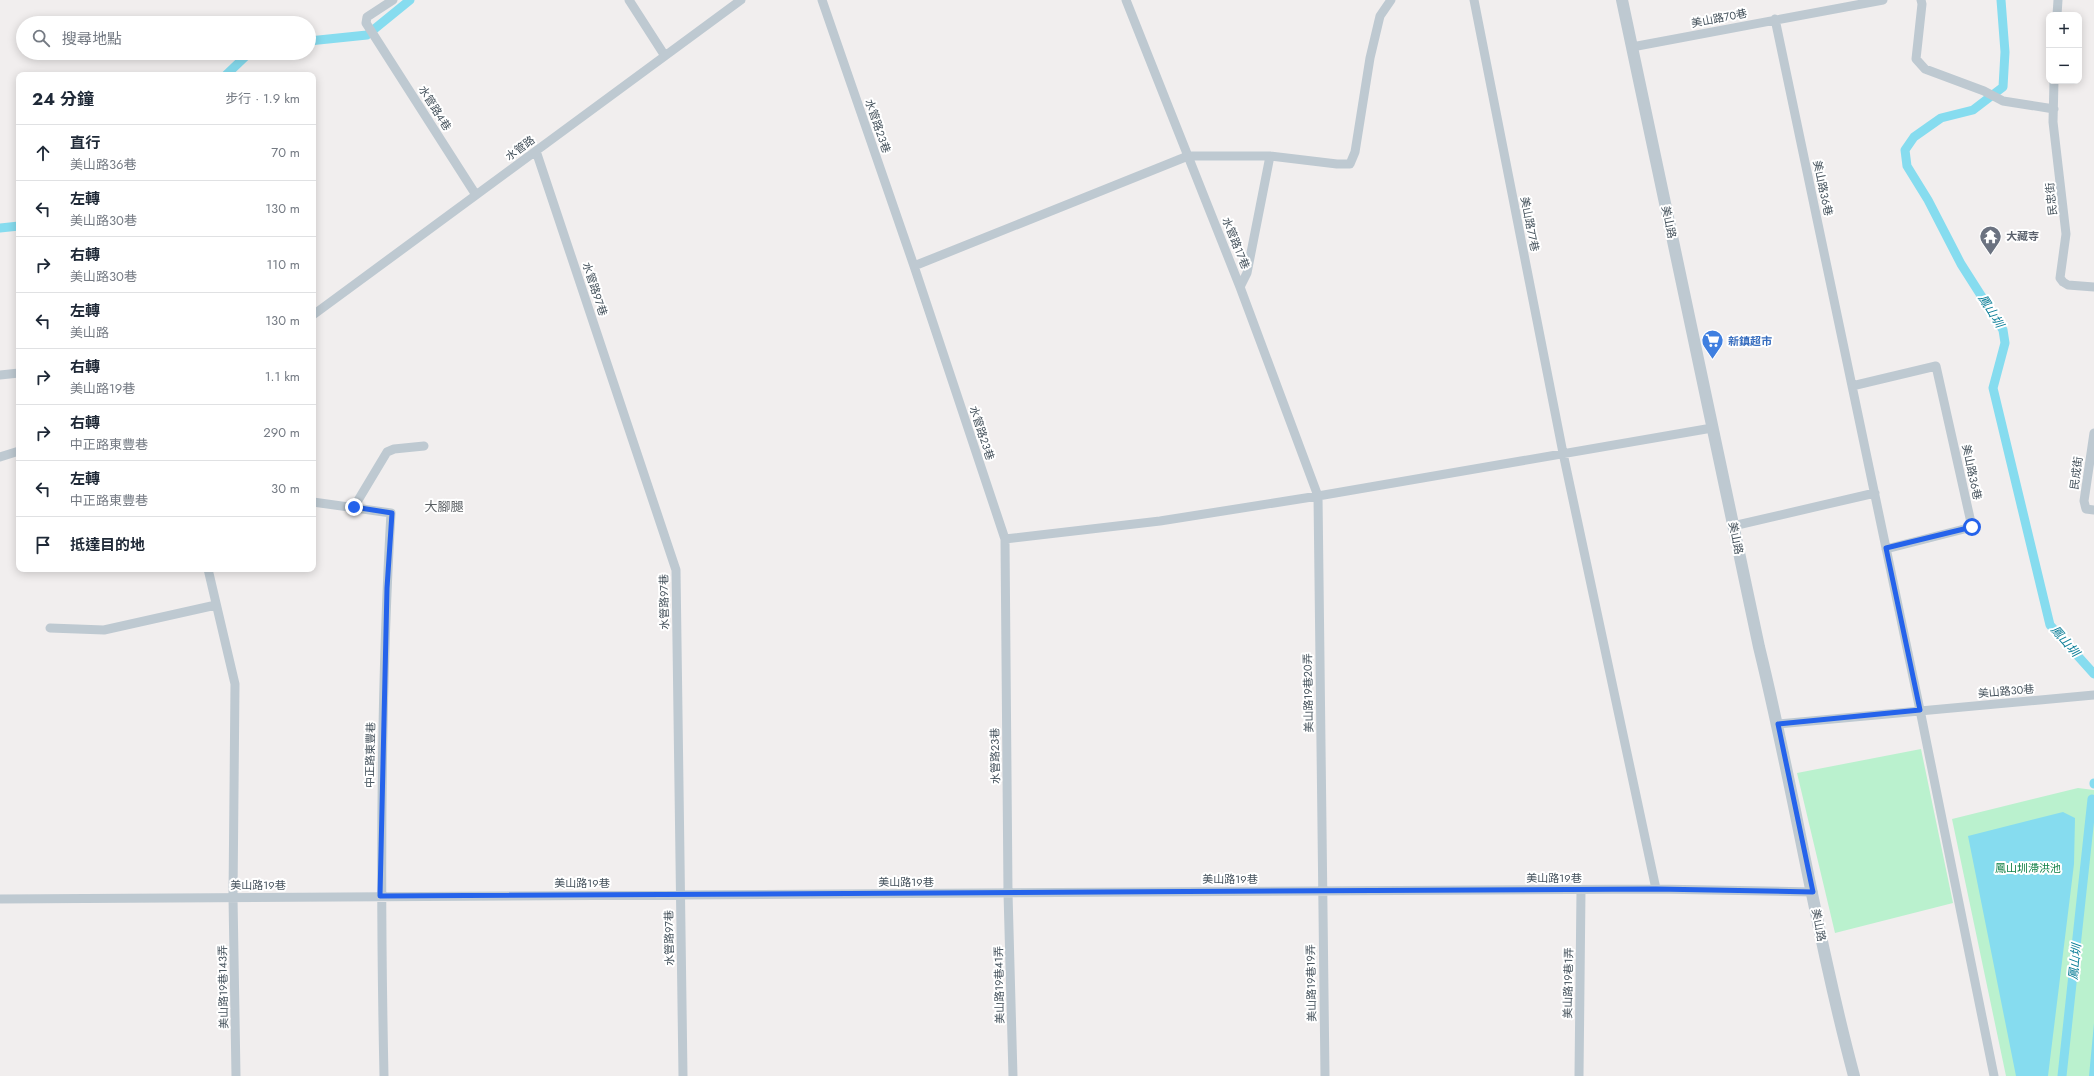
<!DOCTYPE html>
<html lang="zh-TW">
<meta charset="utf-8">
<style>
:root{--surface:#fff;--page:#f6f6f7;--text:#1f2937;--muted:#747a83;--line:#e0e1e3}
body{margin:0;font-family:Jost,"Noto Sans TC",sans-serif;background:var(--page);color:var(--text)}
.controls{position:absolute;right:12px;top:12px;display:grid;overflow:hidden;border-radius:8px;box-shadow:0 2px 10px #0003}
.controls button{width:36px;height:36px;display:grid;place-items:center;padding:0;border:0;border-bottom:1px solid var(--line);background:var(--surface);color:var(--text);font:20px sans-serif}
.stop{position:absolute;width:12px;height:12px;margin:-9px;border:3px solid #2563eb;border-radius:50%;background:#fff}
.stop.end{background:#2563eb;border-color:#fff;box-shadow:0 1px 4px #0008}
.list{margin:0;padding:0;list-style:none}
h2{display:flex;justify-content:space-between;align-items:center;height:52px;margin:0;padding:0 16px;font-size:17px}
h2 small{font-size:13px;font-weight:400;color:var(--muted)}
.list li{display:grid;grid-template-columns:26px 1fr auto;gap:12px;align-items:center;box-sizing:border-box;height:56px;padding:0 16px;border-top:1px solid var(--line)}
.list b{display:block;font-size:15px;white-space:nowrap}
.list p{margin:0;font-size:13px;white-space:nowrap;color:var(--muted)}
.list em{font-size:13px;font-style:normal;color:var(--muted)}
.icon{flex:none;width:22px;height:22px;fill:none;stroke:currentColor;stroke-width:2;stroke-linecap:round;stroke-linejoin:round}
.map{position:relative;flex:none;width:2094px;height:1076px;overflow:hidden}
.search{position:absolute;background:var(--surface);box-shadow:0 2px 10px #0003;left:16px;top:16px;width:300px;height:44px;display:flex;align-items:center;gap:10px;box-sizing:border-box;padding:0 14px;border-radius:22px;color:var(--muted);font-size:15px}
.panel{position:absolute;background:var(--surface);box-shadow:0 2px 10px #0003;left:16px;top:72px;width:300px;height:500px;border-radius:8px}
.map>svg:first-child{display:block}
.green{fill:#baf1ce}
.water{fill:#86dcef}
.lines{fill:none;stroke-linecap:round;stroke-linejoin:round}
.canal{stroke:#86dcef;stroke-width:9}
.minor{stroke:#bec9d1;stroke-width:9}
.tertiary{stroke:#bec9d1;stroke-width:12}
.route{stroke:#2563eb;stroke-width:5}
.labels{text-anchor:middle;stroke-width:4;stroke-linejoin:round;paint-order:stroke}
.street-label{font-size:11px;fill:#45525c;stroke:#fff}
.worship-label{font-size:11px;font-weight:bold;fill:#5b616d;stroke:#fff;text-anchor:start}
.shop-label{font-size:11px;font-weight:bold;fill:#366cbe;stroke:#fff;text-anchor:start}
.park-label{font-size:11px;fill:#138147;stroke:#fff}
.water-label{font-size:12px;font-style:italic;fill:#087c96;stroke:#fff}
.quarter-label{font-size:13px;fill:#5a5f63;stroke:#fff}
</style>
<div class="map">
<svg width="2094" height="1076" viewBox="0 0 2094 1076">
<rect width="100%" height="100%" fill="#f1eeee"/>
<path class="green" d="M1921,749l32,154 -118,30 -38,-160z
M2078,788l16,2v286h-88l-54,-257z"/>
<path class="water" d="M2063,812l12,6 -1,46 -26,212h-32l-48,-240z
M2094,1023v53h-5z"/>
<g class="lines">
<path class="canal" d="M2001,0l4,52 -2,35 -30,23 -32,8 -27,19 -9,13 2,16 21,34 33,64 42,66 2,13 -12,45 57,237 44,49
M309,41l58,-6 43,-35
M226,75l23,-22
M0,228l19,-2
M2094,784v-1
M2062,1076l30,-277"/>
<path class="minor" d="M393,0l-26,17 -1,6 110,172
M629,0l36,56
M822,0l92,266 91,273 3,354 5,183
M1126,0l114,287 78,209 7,580
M1474,0l89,453 93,436
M1921,0l1,4 -6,55 9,10 59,22 19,10 51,8
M2057,15l1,-15
M1775,19l145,691 74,366
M1632,47l251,-47
M2054,81l-1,41 13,112 -6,44 3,4 5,3 26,2
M536,151l140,419 7,506
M914,266l274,-110h82l67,8h13l5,-12 15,-94 10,-42 11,-16
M1240,287l7,-14 23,-117
M313,315l428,-315
M0,375l19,-2
M1852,386l84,-20 36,161 -86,22
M2094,433l-10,68 2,8 8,1
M0,457l19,-6
M313,502l78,11c-11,188 -11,375 -7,563
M354,507l33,-55 7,-3 30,-3
M1733,526l142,-33
M1005,539l155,-18 158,-25 394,-68
M208,569l27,115 -2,213 3,179
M50,628l54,2 112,-25
M1778,724l316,-29
M0,899l1656,-10 157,3
M1579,1076l2,-186"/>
<path class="tertiary" d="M1622,0l137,647c35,142 57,287 95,429"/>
</g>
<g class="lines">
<path class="route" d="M354,507l38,6 -5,75 -7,308 1276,-7 157,3 -35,-168 142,-14 -34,-162 86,-21"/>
</g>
<defs>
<symbol id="temple-pin" viewBox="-11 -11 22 30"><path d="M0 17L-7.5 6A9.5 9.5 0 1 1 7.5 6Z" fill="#6b7280" stroke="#fff"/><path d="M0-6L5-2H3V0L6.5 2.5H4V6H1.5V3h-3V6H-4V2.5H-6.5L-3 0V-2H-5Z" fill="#fff"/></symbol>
<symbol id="supermarket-pin" viewBox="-11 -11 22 30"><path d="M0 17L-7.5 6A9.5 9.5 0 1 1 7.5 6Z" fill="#3f7fe0" stroke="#fff"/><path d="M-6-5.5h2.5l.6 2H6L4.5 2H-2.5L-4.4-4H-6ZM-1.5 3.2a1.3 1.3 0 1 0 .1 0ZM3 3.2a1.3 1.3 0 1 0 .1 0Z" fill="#fff"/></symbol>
</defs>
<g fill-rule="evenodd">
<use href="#temple-pin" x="1978" y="224" width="25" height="34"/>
<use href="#supermarket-pin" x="1700" y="328" width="25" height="34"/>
</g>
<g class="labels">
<g class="street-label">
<text transform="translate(1719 18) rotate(-11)" y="4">美山路70巷</text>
<text transform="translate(435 108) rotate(58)" y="4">水管路4巷</text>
<text transform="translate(878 126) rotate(71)" y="4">水管路23巷</text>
<text transform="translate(520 148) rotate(-36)" y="4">水管路</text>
<text transform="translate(1823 188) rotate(78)" y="4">美山路36巷</text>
<text transform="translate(2051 199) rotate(-96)" y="4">民忠街</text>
<text transform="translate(1669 222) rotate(78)" y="4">美山路</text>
<text transform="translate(1530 224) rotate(79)" y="4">美山路77巷</text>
<text transform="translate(1236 243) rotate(68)" y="4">水管路17巷</text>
<text transform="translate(595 289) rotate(72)" y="4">水管路97巷</text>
<text transform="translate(982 433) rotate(72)" y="4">水管路23巷</text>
<text transform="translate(1972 472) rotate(78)" y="4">美山路36巷</text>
<text transform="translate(2076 473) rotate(-82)" y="4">民成街</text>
<text transform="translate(1736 538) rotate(78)" y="4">美山路</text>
<text transform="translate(664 602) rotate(-91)" y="4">水管路97巷</text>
<text transform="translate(2006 691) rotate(-5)" y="4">美山路30巷</text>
<text transform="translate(1308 693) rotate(-91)" y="4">美山路19巷20弄</text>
<text transform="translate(370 755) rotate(-89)" y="4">中正路東豐巷</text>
<text transform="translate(995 756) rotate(-91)" y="4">水管路23巷</text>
<text x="1554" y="882">美山路19巷</text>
<text x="1230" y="883">美山路19巷</text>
<text x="906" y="886">美山路19巷</text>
<text x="582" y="887">美山路19巷</text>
<text x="258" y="889">美山路19巷</text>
<text transform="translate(1819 925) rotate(79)" y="4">美山路</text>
<text transform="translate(669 938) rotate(-91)" y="4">水管路97巷</text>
<text transform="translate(1311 983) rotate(-91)" y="4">美山路19巷19弄</text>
<text transform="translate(1568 983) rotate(-89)" y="4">美山路19巷1弄</text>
<text transform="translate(999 985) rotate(-91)" y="4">美山路19巷41弄</text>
<text transform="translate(223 987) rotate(-91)" y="4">美山路19巷143弄</text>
</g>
<g class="worship-label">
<text x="2006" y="240">大藏寺</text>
</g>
<g class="shop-label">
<text x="1728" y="345">新鎮超市</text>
</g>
<g class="park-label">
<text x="2028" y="872">鳳山圳滯洪池</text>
</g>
<g class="water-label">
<text transform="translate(1991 311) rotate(58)" y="4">鳳山圳</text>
<text transform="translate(2065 641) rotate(49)" y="4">鳳山圳</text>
<text transform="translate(2075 962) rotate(-84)" y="4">鳳山圳</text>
</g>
<g class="quarter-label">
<text x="444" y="511">大腳腿</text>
</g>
</g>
</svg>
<div class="controls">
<button>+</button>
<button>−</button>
</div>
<div class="stop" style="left:1972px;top:527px"></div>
<div class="stop end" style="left:354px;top:507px"></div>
<div class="search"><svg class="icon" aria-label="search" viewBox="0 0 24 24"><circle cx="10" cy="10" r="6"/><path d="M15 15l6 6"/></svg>搜尋地點</div>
<section class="panel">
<h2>24 分鐘<small>步行 · 1.9 km</small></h2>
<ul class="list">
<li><svg class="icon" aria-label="ahead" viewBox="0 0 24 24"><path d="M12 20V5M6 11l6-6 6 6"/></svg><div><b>直行</b><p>美山路36巷</p></div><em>70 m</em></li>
<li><svg class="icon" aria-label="left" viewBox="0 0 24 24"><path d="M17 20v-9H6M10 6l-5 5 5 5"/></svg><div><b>左轉</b><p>美山路30巷</p></div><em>130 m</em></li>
<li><svg class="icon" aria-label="right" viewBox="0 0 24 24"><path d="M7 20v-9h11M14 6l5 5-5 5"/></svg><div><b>右轉</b><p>美山路30巷</p></div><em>110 m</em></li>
<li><svg class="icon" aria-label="left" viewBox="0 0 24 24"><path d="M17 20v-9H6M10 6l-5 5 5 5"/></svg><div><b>左轉</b><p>美山路</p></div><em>130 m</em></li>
<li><svg class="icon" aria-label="right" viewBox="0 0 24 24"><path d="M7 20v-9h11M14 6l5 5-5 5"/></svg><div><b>右轉</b><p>美山路19巷</p></div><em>1.1 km</em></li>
<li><svg class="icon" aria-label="right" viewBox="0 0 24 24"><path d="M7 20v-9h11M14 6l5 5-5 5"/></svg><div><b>右轉</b><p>中正路東豐巷</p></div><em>290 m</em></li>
<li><svg class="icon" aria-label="left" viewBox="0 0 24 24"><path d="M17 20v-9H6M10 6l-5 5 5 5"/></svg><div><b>左轉</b><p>中正路東豐巷</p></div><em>30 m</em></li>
<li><svg class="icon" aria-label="arrive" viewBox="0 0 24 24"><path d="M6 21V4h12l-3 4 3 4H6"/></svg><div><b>抵達目的地</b></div></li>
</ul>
</section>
</div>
